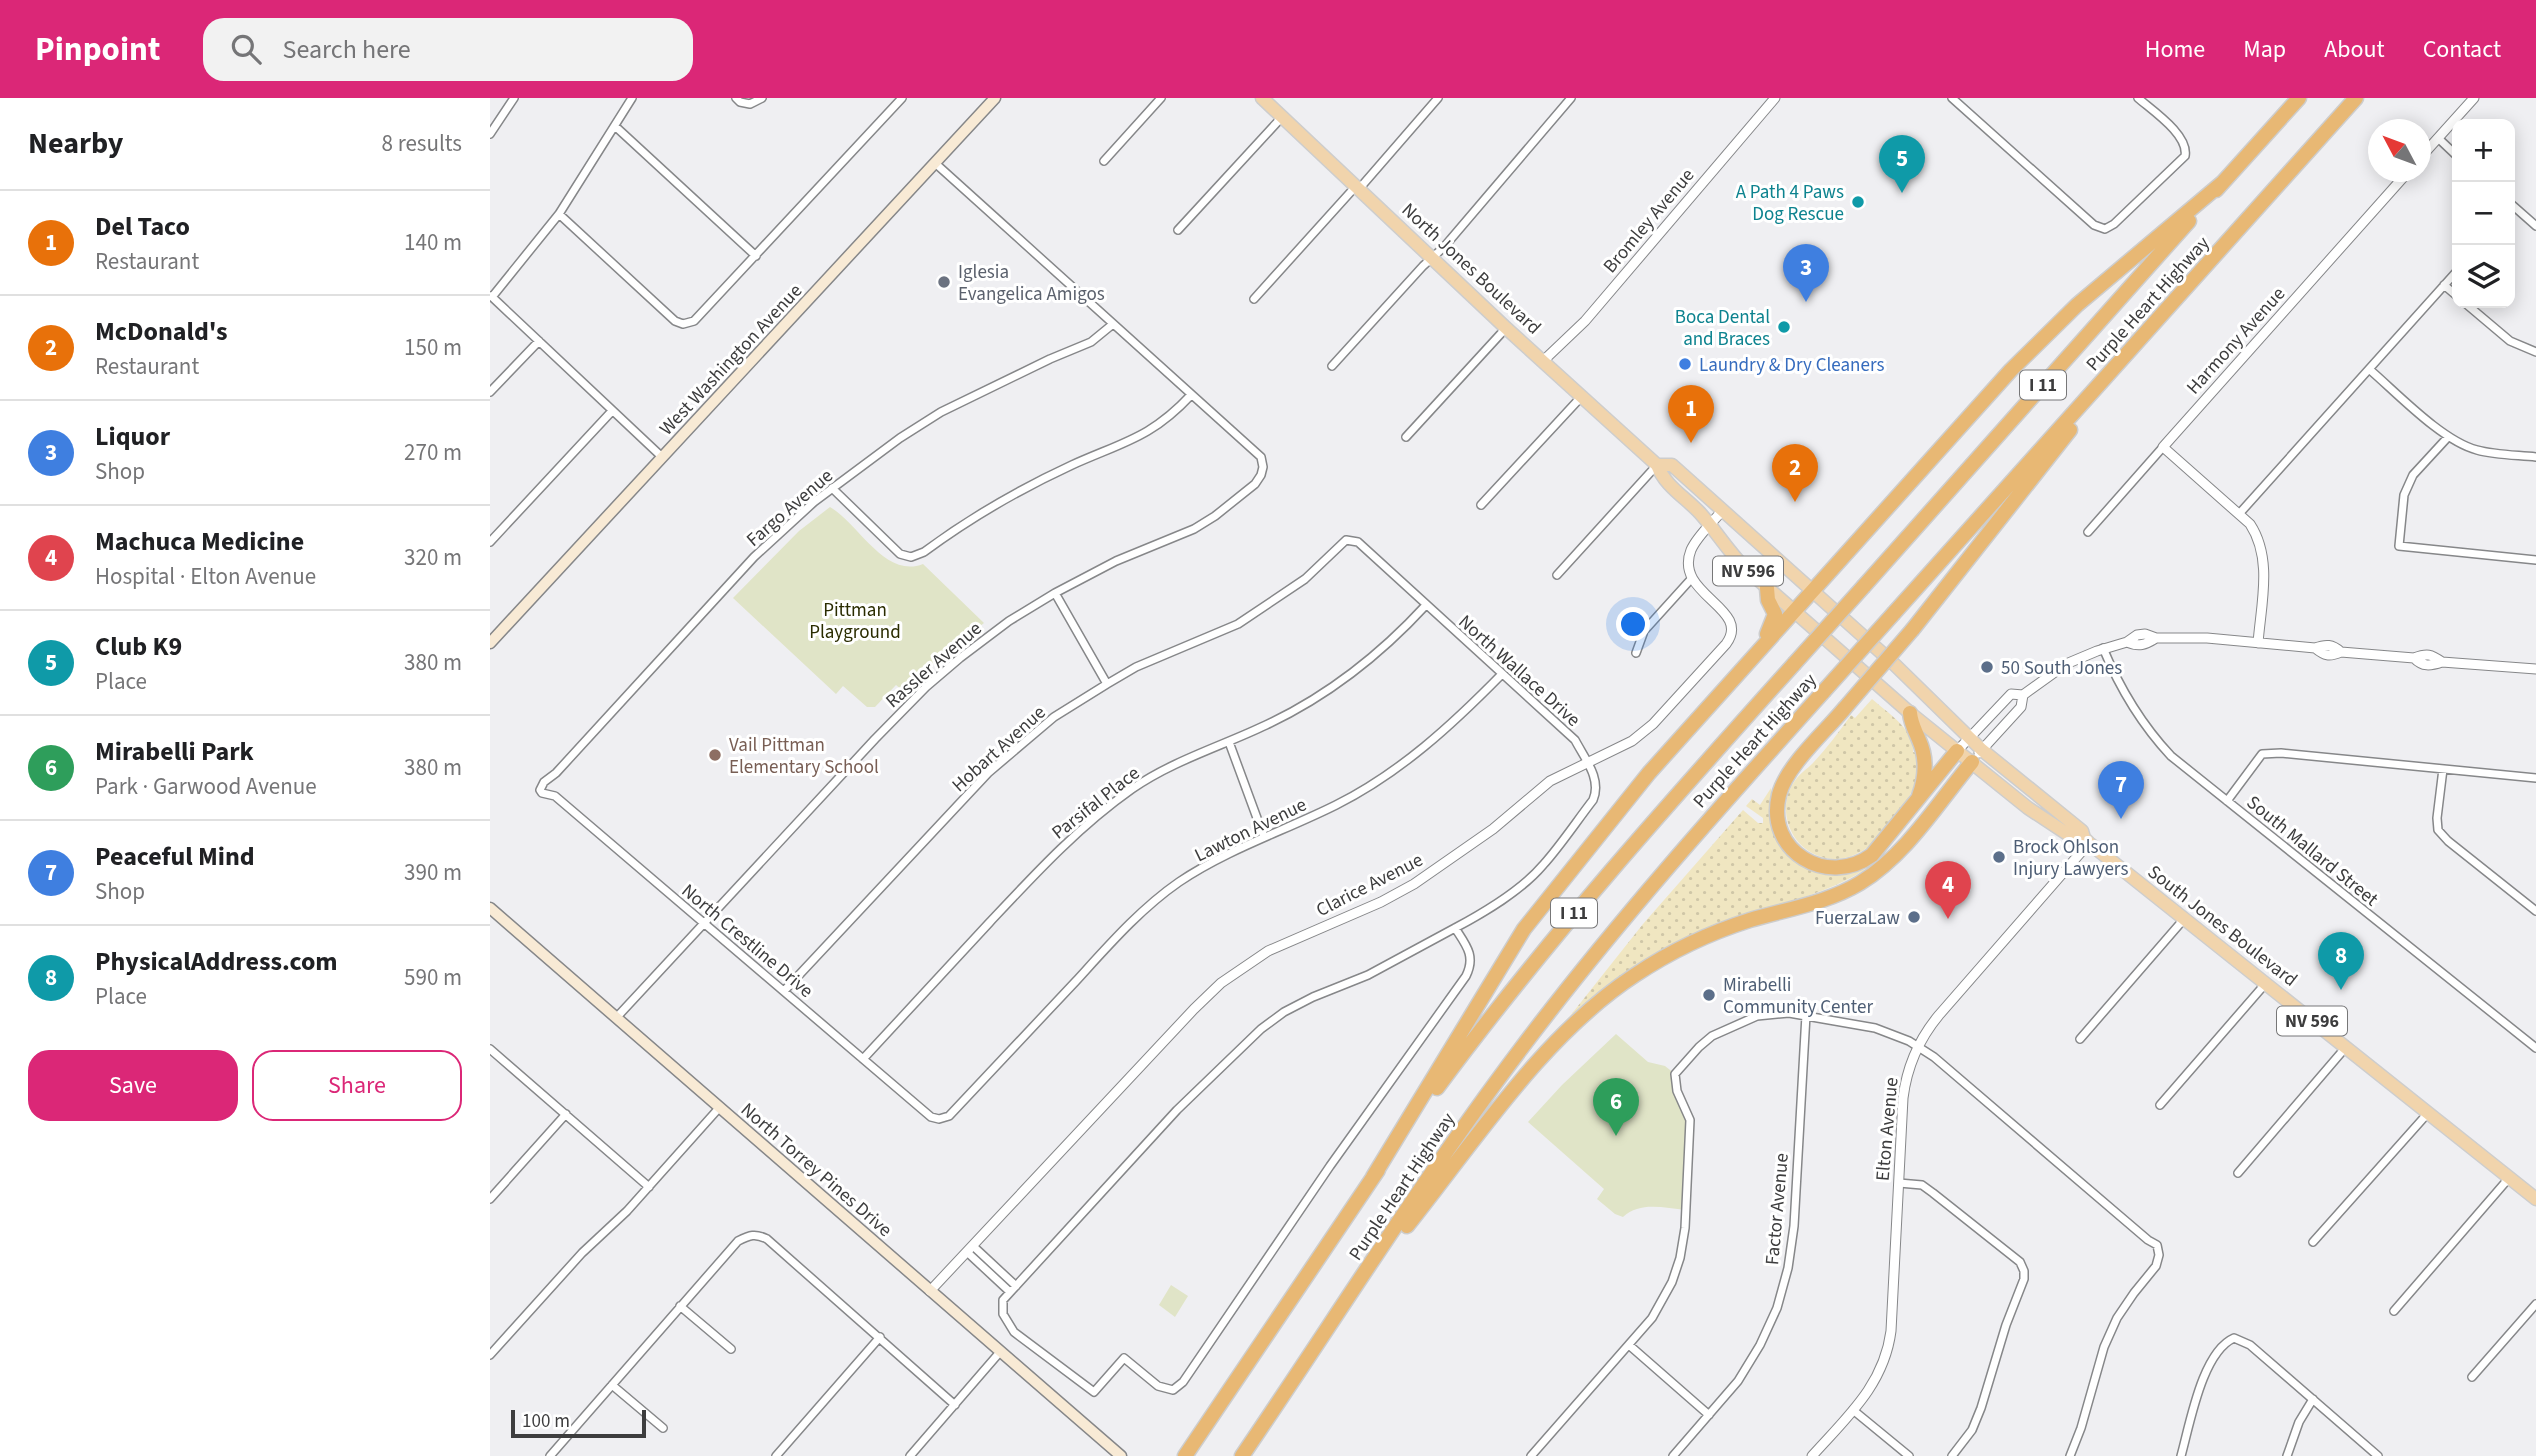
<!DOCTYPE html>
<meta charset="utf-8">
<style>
:root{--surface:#fff;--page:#f2f2f2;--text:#202124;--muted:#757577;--line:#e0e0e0;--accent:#db2777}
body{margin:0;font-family:"Source Sans 3",sans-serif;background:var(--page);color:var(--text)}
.controls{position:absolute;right:21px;top:21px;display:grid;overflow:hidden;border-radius:14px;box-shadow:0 4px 18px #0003}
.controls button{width:63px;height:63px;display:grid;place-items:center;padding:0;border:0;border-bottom:2px solid var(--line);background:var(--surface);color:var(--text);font:35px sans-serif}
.compass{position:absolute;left:1878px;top:21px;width:63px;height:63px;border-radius:50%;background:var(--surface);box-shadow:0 4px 18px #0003;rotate:311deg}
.scale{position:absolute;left:21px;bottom:18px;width:135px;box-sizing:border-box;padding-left:7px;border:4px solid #3d3d3e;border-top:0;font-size:19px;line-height:24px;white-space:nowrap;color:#3d3d3e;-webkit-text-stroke:5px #fff;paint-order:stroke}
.you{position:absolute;left:1144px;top:527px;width:24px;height:24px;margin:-18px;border:5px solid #fff;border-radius:50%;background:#1a73e8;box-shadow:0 0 0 10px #1a73e833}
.badge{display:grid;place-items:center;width:46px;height:46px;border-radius:50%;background:var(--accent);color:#fff;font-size:23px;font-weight:700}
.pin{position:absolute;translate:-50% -58px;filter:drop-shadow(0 2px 4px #0008)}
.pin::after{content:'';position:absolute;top:37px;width:24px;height:21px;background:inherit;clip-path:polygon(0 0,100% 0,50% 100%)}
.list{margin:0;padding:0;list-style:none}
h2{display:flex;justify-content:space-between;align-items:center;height:91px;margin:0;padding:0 28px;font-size:30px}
h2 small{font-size:23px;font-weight:400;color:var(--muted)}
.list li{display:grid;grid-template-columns:46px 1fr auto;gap:21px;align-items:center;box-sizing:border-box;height:105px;padding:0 28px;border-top:2px solid var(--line)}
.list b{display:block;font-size:26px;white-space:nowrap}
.list p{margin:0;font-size:23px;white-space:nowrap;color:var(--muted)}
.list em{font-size:23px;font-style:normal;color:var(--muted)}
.actions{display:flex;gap:14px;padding:21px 28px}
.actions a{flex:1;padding:16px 0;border:2px solid var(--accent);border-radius:21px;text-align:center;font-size:24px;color:var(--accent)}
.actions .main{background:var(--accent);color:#fff}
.icon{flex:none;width:38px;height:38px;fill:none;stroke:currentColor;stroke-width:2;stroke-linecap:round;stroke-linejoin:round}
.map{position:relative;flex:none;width:2046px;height:1358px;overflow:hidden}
header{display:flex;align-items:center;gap:42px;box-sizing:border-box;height:98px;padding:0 35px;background:var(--accent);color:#fff}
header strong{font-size:33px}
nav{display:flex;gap:38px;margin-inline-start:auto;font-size:24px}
.search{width:490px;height:63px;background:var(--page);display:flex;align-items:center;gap:18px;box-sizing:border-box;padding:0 24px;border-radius:21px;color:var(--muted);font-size:26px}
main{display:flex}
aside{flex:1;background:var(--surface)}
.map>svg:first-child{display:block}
.sand{fill:url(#sand-dots)}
.park{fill:#e0e4c7}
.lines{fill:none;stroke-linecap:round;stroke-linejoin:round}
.minor-casing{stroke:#868789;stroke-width:10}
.tertiary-casing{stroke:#868789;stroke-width:11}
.secondary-casing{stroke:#868789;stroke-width:13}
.primary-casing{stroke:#cdcdcd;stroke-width:15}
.motorway-casing{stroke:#cdcdcd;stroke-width:17}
.minor{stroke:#fff;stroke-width:7}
.tertiary{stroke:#fff;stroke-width:9}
.secondary{stroke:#f8ead5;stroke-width:10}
.primary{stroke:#f1d4ac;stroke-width:12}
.motorway{stroke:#e8b874;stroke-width:14}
.motorway-bridge-casing{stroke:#cdcdcd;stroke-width:17;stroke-linecap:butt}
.motorway-bridge{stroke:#e8b874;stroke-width:14}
.culture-dot{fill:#0f9aa8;stroke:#fff;stroke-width:2.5}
.worship-dot{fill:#6b7280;stroke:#fff;stroke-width:2.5}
.shop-dot{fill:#3f7fe0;stroke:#fff;stroke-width:2.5}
.service-dot{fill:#5c6f8a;stroke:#fff;stroke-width:2.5}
.education-dot{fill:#8d6e63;stroke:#fff;stroke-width:2.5}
.labels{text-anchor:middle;stroke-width:6;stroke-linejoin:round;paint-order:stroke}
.shield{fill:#fff;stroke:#777778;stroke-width:2}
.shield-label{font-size:18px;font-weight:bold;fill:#3d3d3e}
.culture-label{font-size:19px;fill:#0d838f;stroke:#fff;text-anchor:end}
.street-label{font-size:19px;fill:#3d3d3e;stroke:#fff}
.worship-label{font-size:19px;fill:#5b616d;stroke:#fff;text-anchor:start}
.shop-label{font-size:19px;fill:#366cbe;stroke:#fff;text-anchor:start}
.park-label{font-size:19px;fill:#2a2c00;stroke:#fff}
.service-label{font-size:19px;fill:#4e5e75;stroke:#fff;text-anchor:start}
.education-label{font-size:19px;fill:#785e54;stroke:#fff;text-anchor:start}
</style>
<header>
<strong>Pinpoint</strong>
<div class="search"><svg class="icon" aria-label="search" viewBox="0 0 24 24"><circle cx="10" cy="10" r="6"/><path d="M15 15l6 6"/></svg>Search here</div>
<nav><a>Home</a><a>Map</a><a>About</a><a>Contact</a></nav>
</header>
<main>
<aside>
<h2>Nearby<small>8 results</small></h2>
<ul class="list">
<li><span class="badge" style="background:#e8710a">1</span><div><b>Del Taco</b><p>Restaurant</p></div><em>140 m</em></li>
<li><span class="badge" style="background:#e8710a">2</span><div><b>McDonald's</b><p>Restaurant</p></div><em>150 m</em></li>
<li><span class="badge" style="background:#3f7fe0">3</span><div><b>Liquor</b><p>Shop</p></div><em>270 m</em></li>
<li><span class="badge" style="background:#e0444e">4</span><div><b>Machuca Medicine</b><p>Hospital · Elton Avenue</p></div><em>320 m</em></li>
<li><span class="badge" style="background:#0f9aa8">5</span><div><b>Club K9</b><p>Place</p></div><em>380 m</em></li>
<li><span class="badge" style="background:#2e9e5b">6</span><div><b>Mirabelli Park</b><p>Park · Garwood Avenue</p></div><em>380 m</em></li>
<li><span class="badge" style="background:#3f7fe0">7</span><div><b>Peaceful Mind</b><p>Shop</p></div><em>390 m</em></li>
<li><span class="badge" style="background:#0f9aa8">8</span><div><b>PhysicalAddress.com</b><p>Place</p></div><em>590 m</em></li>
</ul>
<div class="actions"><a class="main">Save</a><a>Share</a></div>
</aside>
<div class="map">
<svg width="2046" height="1358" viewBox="0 0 2046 1358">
<defs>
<pattern id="sand-dots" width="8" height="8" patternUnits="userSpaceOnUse" patternTransform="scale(1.75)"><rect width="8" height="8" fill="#f0e6c1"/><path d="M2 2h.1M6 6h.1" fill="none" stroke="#cfc6a7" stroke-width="1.8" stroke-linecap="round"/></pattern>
</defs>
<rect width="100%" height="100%" fill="#efeff2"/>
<path class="sand" d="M1382,601c16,14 43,31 41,53l7,2c0,41 -24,60 -48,90 -16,13 -36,20 -56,11 -28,-12 -39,-48 -22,-73 5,-8 13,-13 19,-19 14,-15 26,-31 38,-48l4,3z
M1281,690c2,10 -3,21 -1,32 5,34 37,57 71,55 9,0 18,-5 25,-6 -49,31 -107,38 -160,60 -62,26 -108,64 -155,111l92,-116 100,-114 15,13h5v-5l-17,-12 6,-7 8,6z"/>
<path class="park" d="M340,409c29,17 55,72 93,57l61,59 -38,29 -43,39 -7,-6 -21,22h-8l-24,-21 -7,8 -103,-96 66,-67z
M1126,936l32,28 17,4 10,8 15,46 -4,90c-22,-2 -46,-9 -63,7l-8,-3 -18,-15 7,-10 -76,-67 34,-37z
M681,1187l17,11 -13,21 -16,-12z"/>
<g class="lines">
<defs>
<path id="minor" d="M246,0l4,4 10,2 12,-6
M1462,0l142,127 11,4 9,-5 71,-68c4,-21 -32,-45 -47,-58
M126,29l140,129
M0,36l24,-36
M1948,40l19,18
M614,63l57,-63
M869,91l79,-91
M2020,105l26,23
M69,116l116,107 8,3 11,-3 208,-223
M688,132l104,-113
M1954,187l13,11
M1,198l171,161
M2,199l67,-83 73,-116
M764,201l102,-113
M1975,205l45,38 26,11
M623,226l-22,18 -41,17 -109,53 -41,26 -86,64 -60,55 -198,216 -12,9 -4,8 2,3 13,3 376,321 8,2 10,-3c42,-45 85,-90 127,-135 32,-35 64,-72 103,-99 49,-33 105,-51 157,-77 64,-32 116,-80 166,-131
M842,268l91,-100 21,-19 127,-149
M1879,271c28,24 73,72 108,81 18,5 40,5 59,7
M0,294l49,-51
M916,339l100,-109
M1958,339l-35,38 -9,20 -5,51 137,14
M342,390l68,66 11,3 13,-5c46,-34 96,-63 148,-87 51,-23 79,-27 119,-70
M991,407l101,-109
M1749,416l218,-243
M1598,434l75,-85
M0,444l122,-131
M1067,477l100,-110
M565,495l52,91
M1613,550c17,41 38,76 68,108l365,292
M1146,555l8,-22 48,-53
M739,644l35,95
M1953,671l-6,49 1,12 10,11 88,70
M1737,703l35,-47 19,-1 255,25
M294,893l204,-218 66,-56 53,-33 29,-17 102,-43 67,-45 41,-39 12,2 217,198c10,19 27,39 18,60 -17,22 -32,45 -50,65 -22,26 -58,47 -88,63l-87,47 -55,22 -29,15 -23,17 -84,81 -174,190v14l11,18 80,60 30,-34 34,28 15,4 10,-8 147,-216 136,-190c10,-20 0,-31 -11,-48
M127,919l258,-278 51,-52 34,-29 49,-37 46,-28 61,-32 78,-32 21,-13 40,-32 6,-9 2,-8 -2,-10 -326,-294
M1590,941l104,-120
M0,951l159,138
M373,961c42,-45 84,-91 126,-136 45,-48 89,-96 143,-134 40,-28 90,-43 134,-64 62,-29 114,-70 160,-120
M1670,1007l106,-122
M1748,1075l108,-126
M1409,1085l23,2 11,8 87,69 4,9v8l-18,46 -25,83 -9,22 -20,26
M0,1101l76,-85
M1823,1144l115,-129
M483,1148l43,40
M477,1154l43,40
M190,1208l51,43
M1904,1213l115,-133
M1139,1247l80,70
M0,1257l92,-102 45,-42 92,-103
M1982,1279l64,-73
M122,1287l51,43
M1363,1312l56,46
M60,1358l188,-215c12,-6 17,-8 29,-2l188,166
M286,1358l104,-119
M420,1358l90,-104
M1041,1358l121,-138 20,-36 8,-24 5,-30 5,-108 -13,-29 -2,-17 24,-27 13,-11 45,-20 32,-3 86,15 34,13 25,16 214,183 9,5 2,10 -3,11 -22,27 -17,25 -13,29 -23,81 -11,28
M1183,1358l65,-75 22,-36 17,-37 11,-40 6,-42 12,-211
M1691,1358c9,-32 21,-104 53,-118l16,7 128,111
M1797,1358l12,-34 14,-23"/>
<path id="tertiary" d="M1930,60l54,-60
M1053,263l42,-40 190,-223
M1637,544c12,5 18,3 29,-4
M1768,545c3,-39 15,-84 -8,-119l-87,-77 245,-275
M1825,550c10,8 14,9 26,4l73,6c13,-5 17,-4 28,4
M1924,560c9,9 16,8 28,4l94,7
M1467,653l54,-57 12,1 43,-31 31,-13 30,-9 10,-7 8,-1 11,4h51l108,10c11,-4 17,-4 26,4
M1489,655l42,-46 2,-12
M440,1193l264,-282 27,-26 47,-32 113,-49 33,-18 79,-55 57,-48 82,-40 21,-17 73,-80c27,-36 -53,-49 -35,-94 6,-14 21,-27 31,-39
M1322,1358c35,-39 72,-71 79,-125l12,-233c4,-32 16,-59 36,-83l150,-172"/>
<path id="secondary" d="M0,545l505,-545
M0,810l631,548"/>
<path id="primary" d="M772,0l244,230 151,137c8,21 28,32 43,48 16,18 28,38 45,55l165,145 118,95 47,31 9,-1
M1167,367h15l221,198 89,87 100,81 2,7 5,5 447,356"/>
<path id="motorway" d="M1726,92l83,-92
M1374,488l325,-365
M1404,515l462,-515
M1423,531l157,-199
M1277,536l8,-20 -7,-14 -1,-12
M1354,611c-19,23 -58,57 -65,86 -14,56 48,93 93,60l85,-104
M1420,615c1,11 5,17 9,27 8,18 7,37 0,56
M947,990c110,-149 233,-286 357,-424
M883,1079l151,-248 125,-156 362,-403 66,-65 145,-122
M917,1128c68,-85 136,-191 228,-251 36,-24 74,-42 115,-55 37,-11 77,-17 110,-37 47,-29 77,-79 112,-121
M695,1358l193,-286
M752,1358c92,-135 179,-275 278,-406 94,-125 199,-242 304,-359"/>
</defs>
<use href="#minor" class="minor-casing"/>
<use href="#tertiary" class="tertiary-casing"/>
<use href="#secondary" class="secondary-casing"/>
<use href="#primary" class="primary-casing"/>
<use href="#motorway" class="motorway-casing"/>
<use href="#minor" class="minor"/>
<use href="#tertiary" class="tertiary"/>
<use href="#secondary" class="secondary"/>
<use href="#primary" class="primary"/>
<use href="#motorway" class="motorway"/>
<defs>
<path id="motorway-bridge" d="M1304,566l70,-78
M1334,593l70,-78
M1354,611l69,-80"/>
</defs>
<use href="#motorway-bridge" class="motorway-bridge-casing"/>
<use href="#motorway-bridge" class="motorway-bridge"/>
</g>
<g class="culture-dot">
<circle cx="1368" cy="104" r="7"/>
<circle cx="1294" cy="229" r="7"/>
</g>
<circle class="worship-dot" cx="454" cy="184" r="7"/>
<circle class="shop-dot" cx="1195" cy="266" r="7"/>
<g class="service-dot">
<circle cx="1497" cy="569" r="7"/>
<circle cx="1509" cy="759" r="7"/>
<circle cx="1424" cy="819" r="7"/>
<circle cx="1219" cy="897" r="7"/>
</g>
<circle class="education-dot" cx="225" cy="657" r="7"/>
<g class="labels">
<g class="shield">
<rect x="1530" y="272.5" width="46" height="29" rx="5"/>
<rect x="1223" y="458.5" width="70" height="29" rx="5"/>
<rect x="1061" y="800.5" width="46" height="29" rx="5"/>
<rect x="1787" y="908.5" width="70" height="29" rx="5"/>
</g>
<g class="shield-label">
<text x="1553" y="293">I 11</text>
<text x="1258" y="479">NV 596</text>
<text x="1084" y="821">I 11</text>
<text x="1822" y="929">NV 596</text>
</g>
<g class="culture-label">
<text x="1354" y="100">A Path 4 Paws<tspan x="1354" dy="22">Dog Rescue</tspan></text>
<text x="1280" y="225">Boca Dental<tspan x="1280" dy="22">and Braces</tspan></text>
</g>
<g class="street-label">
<text transform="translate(1158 122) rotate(-50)" y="7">Bromley Avenue</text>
<text transform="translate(982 170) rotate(43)" y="7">North Jones Boulevard</text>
<text transform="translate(1657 205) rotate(-48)" y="7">Purple Heart Highway</text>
<text transform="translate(1745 242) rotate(-48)" y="7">Harmony Avenue</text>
<text transform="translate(240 261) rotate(-47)" y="7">West Washington Avenue</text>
<text transform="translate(299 409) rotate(-41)" y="7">Fargo Avenue</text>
<text transform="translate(443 566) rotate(-41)" y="7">Rassler Avenue</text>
<text transform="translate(1030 572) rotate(42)" y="7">North Wallace Drive</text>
<text transform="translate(1264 642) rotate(-48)" y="7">Purple Heart Highway</text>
<text transform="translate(508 650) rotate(-42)" y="7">Hobart Avenue</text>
<text transform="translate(605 704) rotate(-38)" y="7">Parsifal Place</text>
<text transform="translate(760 731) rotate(-26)" y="7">Lawton Avenue</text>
<text transform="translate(1823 752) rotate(39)" y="7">South Mallard Street</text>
<text transform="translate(879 786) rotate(-27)" y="7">Clarice Avenue</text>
<text transform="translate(1733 827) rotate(38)" y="7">South Jones Boulevard</text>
<text transform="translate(258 842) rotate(40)" y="7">North Crestline Drive</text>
<text transform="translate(1396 1031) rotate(-85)" y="7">Elton Avenue</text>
<text transform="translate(327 1071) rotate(41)" y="7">North Torrey Pines Drive</text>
<text transform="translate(911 1088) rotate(-56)" y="7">Purple Heart Highway</text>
<text transform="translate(1286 1111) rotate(-85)" y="7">Factor Avenue</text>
</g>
<g class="worship-label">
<text x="468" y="180">Iglesia<tspan x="468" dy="22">Evangelica Amigos</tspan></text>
</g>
<g class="shop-label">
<text x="1209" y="273">Laundry &amp; Dry Cleaners</text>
</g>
<g class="park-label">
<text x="365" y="518">Pittman<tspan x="365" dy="22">Playground</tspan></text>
</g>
<g class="service-label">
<text x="1511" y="576">50 South Jones</text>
<text x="1523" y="755">Brock Ohlson<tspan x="1523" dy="22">Injury Lawyers</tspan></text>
<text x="1410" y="826" text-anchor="end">FuerzaLaw</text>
<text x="1233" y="893">Mirabelli<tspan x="1233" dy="22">Community Center</tspan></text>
</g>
<g class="education-label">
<text x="239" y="653">Vail Pittman<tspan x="239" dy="22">Elementary School</tspan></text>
</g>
</g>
</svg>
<div class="controls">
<button>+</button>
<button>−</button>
<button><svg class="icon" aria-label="layers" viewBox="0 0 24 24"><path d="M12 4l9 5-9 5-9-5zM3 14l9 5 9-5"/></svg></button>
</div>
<svg class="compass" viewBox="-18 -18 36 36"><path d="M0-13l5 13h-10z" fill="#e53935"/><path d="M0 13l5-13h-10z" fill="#757577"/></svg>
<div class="scale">100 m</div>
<div class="you"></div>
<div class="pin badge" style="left:1201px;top:345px;background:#e8710a">1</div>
<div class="pin badge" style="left:1305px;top:404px;background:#e8710a">2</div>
<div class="pin badge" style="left:1316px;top:204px;background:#3f7fe0">3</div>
<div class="pin badge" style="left:1458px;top:821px;background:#e0444e">4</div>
<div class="pin badge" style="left:1412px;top:95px;background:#0f9aa8">5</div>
<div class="pin badge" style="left:1126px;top:1038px;background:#2e9e5b">6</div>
<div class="pin badge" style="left:1631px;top:721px;background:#3f7fe0">7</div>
<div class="pin badge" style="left:1851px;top:892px;background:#0f9aa8">8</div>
</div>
</main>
